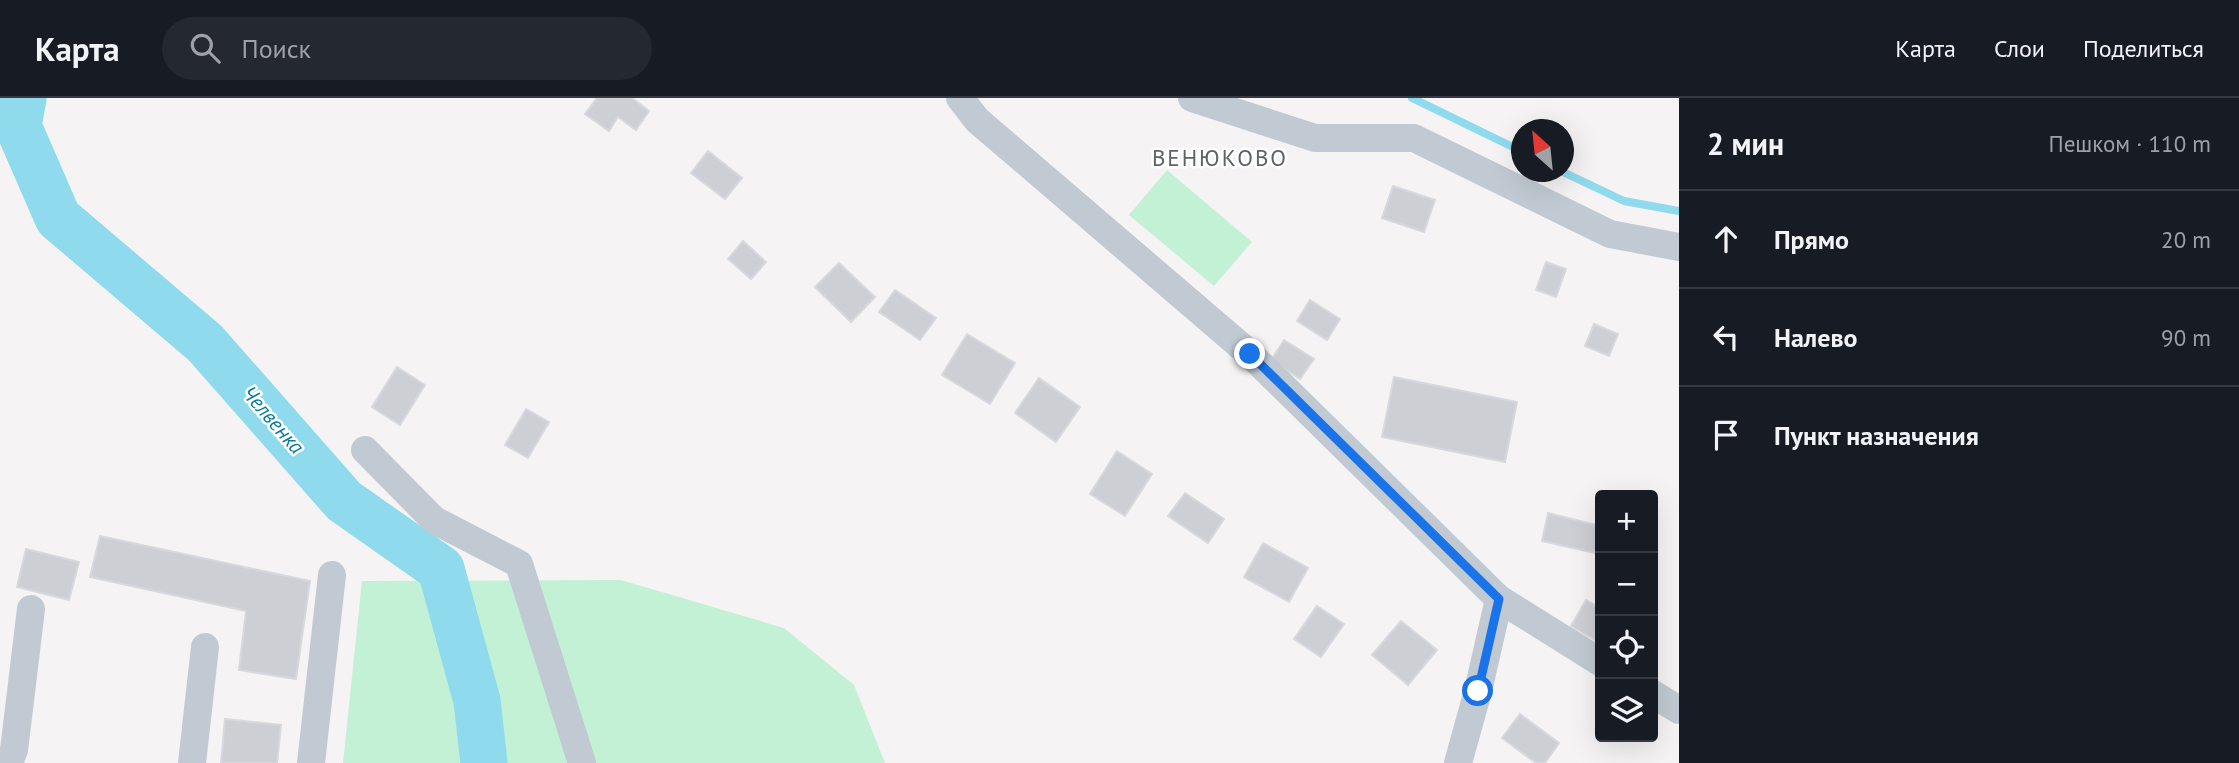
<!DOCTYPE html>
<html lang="ru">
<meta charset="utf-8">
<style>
:root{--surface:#171b24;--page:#242831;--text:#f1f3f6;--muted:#9ea1a6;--line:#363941}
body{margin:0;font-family:"PT Sans",sans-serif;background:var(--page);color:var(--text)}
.controls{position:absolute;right:21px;bottom:21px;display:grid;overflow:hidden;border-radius:7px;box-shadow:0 7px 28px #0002}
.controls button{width:63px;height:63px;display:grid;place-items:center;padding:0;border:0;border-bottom:2px solid var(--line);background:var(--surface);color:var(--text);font:35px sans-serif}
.compass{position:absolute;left:1511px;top:21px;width:63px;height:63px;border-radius:50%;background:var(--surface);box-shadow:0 7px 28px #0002;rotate:333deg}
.stop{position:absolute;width:21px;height:21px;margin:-16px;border:5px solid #1a73e8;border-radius:50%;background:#fff}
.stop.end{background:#1a73e8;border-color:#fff;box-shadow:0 2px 7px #0008}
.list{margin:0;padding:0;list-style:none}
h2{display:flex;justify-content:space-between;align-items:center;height:91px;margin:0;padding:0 28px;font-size:30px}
h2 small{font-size:23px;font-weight:400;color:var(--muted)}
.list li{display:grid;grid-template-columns:46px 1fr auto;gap:21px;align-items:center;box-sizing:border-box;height:98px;padding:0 28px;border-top:2px solid var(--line)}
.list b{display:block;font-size:26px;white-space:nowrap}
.list em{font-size:23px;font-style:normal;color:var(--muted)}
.icon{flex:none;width:38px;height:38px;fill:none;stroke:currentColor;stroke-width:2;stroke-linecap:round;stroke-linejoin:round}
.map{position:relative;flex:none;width:1679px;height:665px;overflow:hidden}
header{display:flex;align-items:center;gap:42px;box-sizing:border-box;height:98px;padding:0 35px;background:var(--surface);border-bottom:2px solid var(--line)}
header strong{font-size:33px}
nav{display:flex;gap:38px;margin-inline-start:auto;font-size:24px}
.search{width:490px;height:63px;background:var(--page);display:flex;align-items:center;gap:18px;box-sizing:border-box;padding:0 24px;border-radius:38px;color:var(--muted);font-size:26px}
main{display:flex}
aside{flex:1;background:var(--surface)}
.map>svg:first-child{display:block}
.green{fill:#c3f1d5}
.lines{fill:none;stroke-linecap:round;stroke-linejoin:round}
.stream{stroke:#90daee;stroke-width:8}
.river{stroke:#90daee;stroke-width:47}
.building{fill:#cdcfd5;stroke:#d7d9de;stroke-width:2}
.minor{stroke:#c1cad2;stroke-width:28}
.route{stroke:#1a73e8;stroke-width:9}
.labels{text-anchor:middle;stroke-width:5;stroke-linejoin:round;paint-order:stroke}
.water-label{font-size:21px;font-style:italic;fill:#0c7c9b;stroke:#fff}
.quarter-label{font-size:23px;letter-spacing:2px;fill:#5f6368;stroke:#fff}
</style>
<header>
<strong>Карта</strong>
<div class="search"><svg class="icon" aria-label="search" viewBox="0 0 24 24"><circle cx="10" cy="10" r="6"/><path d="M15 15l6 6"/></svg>Поиск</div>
<nav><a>Карта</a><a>Слои</a><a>Поделиться</a></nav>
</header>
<main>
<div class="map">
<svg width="1679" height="665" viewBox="0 0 1679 665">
<rect width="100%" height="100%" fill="#f5f3f3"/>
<path class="green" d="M1167,72l85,72 -38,44 -85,-71z
M621,482l163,48 70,57 31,78h-542l19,-182z"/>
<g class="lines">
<path class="stream" d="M1412,0l109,53
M1563,74l61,29 55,10"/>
<path class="river" d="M23,0l-5,28 40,92 147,125 139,158 97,68 36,132 7,62"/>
</g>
<path class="building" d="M597,0h35l17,13 -13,19 -18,-13 -9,14 -24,-17z
M708,53l34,27 -17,21 -34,-26z
M1393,88l42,14 -11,32 -42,-14z
M743,143l23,21 -15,17 -23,-20z
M1546,164l20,7 -10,28 -20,-7z
M839,165l36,34 -24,25 -36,-35z
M895,192l41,28 -16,22 -41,-28z
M1310,202l30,19 -13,21 -30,-19z
M1594,226l24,10 -9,22 -24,-10z
M967,236l48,29 -25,41 -48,-29z
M1284,242l30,19 -14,20 -29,-19z
M397,269l28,18 -25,40 -28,-18z
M1394,279l123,25 -12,60 -123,-25z
M1039,280l41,29 -24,35 -41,-29z
M526,311l23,13 -21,36 -23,-13z
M1117,353l35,23 -27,42 -35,-22z
M1185,395l39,26 -16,24 -40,-27z
M1548,415l52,13 -5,27 -53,-12z
M100,438l210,45 -14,98 -57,-9 7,-59 -156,-34z
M1263,445l45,25 -19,34 -45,-25z
M26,451l53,13 -10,38 -52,-13z
M1586,502l14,8v35l-29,-17z
M1317,508l27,18 -23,33 -27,-18z
M1401,523l36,29 -29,35 -36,-30z
M1520,616l39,29 -14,20h-9l-34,-25z
M225,621l56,6 -4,38h-56z"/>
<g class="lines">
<path class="minor" d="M960,0l17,22 273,234 249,245 -21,92 -20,72
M1192,0l123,40h99l196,96 69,13
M365,352l69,70 85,44 63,199
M1499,501l101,63
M1653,596l26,16
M9,665l5,-13 17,-141
M192,665l13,-116
M311,665l21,-188"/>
</g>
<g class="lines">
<path class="route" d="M1250,256l249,245 -21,92"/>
</g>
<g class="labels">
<g class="water-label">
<text transform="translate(273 322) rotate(49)" y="7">Челвенка</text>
</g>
<g class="quarter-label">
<text x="1220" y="68">ВЕНЮКОВО</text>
</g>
</g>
</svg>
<div class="controls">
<button>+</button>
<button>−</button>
<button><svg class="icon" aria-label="locate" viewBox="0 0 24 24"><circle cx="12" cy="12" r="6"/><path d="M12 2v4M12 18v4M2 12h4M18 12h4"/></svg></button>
<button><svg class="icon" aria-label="layers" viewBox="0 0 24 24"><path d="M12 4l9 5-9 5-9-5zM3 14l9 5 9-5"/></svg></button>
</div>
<svg class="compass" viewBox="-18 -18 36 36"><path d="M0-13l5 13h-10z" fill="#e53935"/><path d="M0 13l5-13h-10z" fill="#9ea1a6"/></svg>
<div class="stop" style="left:1478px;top:593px"></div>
<div class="stop end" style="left:1250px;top:256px"></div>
</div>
<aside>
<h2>2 мин<small>Пешком · 110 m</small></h2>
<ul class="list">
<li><svg class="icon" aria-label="ahead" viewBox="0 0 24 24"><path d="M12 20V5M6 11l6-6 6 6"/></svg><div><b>Прямо</b></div><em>20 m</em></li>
<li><svg class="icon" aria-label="left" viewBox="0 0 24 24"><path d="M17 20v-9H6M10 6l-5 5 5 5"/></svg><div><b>Налево</b></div><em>90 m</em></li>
<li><svg class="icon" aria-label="arrive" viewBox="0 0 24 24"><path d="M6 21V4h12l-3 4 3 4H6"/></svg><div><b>Пункт назначения</b></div></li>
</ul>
</aside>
</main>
